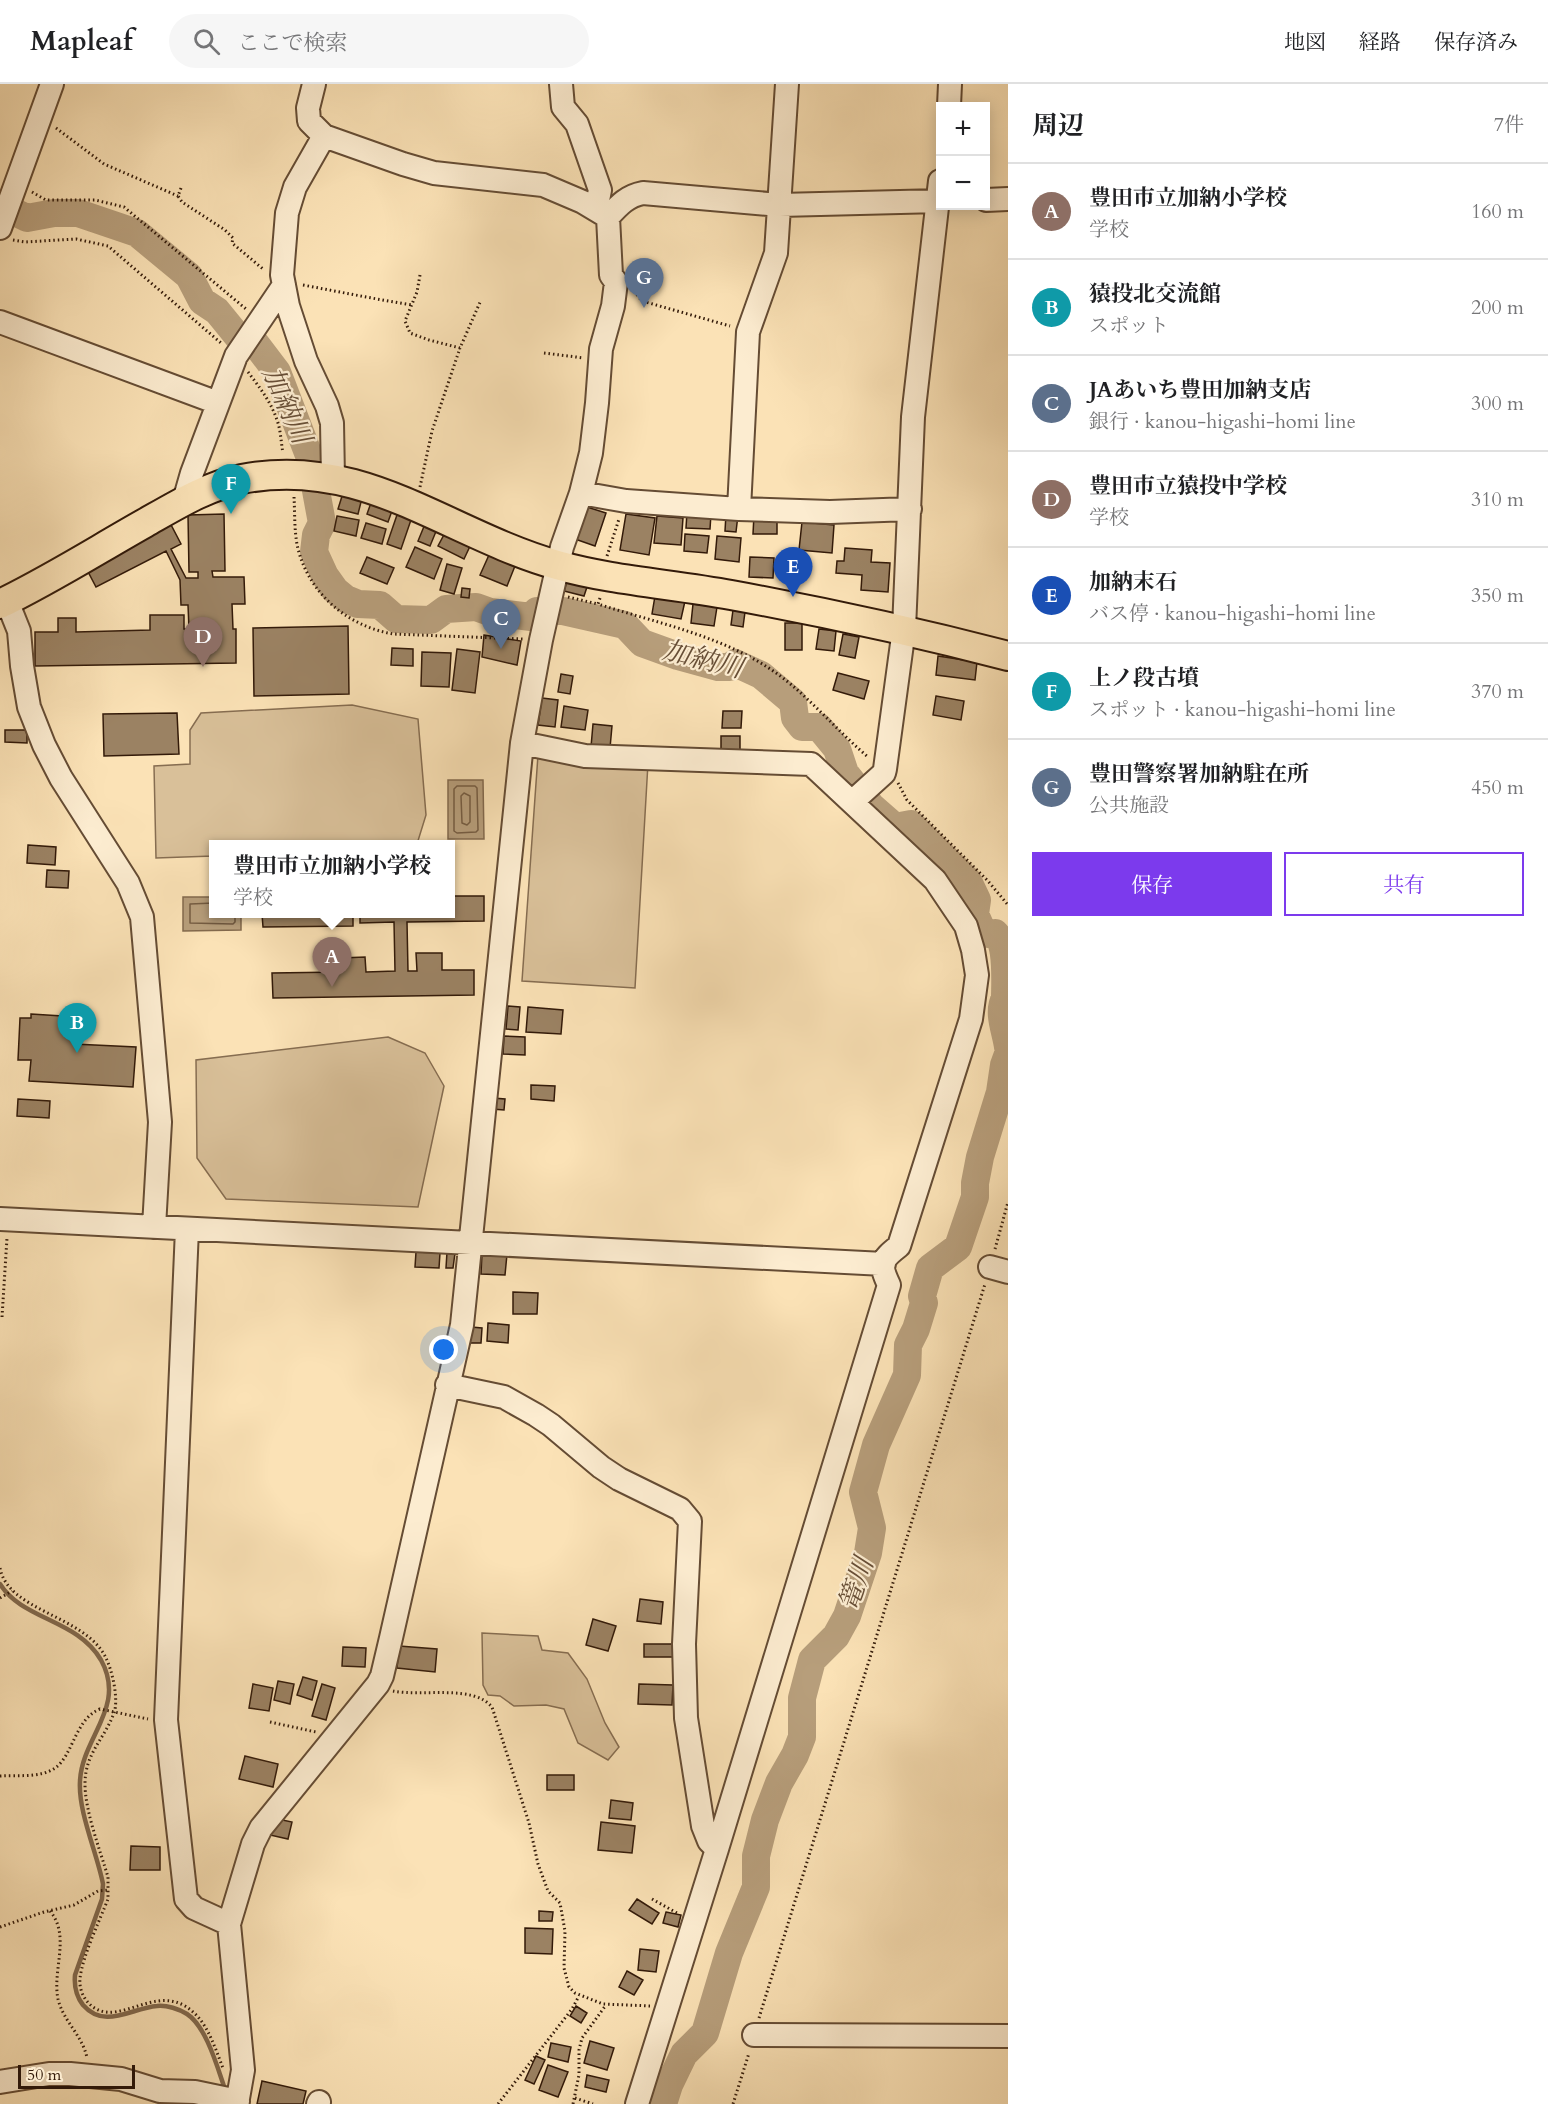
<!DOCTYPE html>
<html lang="ja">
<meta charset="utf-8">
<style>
:root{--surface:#fff;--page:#f6f6f6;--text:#202124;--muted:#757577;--line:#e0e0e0;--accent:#7c3aed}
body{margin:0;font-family:Cardo,"Noto Serif JP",serif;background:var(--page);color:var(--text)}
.controls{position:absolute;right:18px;top:18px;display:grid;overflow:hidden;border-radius:0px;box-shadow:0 3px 15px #0003}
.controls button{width:54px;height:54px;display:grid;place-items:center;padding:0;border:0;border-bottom:2px solid var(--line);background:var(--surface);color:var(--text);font:30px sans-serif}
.scale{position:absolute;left:18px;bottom:15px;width:117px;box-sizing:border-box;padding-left:6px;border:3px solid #331a09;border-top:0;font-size:16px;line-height:21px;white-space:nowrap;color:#331a09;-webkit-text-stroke:4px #fcecd0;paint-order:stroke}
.you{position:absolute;left:444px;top:1266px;width:21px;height:21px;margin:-15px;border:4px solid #fff;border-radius:50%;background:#1a73e8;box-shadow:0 0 0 9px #1a73e833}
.badge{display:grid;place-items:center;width:39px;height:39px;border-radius:50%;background:var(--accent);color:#fff;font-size:20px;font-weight:700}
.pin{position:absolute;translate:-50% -50px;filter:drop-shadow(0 2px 3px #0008)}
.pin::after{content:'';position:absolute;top:32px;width:21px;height:18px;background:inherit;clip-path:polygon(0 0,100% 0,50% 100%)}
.popup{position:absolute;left:209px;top:756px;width:246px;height:78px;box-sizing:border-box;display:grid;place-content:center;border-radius:0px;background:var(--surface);filter:drop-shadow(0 2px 4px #0005);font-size:20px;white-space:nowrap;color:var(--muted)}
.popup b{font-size:22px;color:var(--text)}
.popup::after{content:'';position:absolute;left:50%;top:100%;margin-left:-12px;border:12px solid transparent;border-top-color:var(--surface)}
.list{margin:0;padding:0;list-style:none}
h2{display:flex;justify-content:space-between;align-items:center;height:78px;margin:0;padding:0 24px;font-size:26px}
h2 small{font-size:20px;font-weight:400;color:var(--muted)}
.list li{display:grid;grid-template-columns:39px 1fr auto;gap:18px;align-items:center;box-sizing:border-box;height:96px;padding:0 24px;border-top:2px solid var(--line)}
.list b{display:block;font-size:22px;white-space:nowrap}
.list p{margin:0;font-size:20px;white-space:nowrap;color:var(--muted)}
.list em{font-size:20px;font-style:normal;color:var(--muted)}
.actions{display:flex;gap:12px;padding:18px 24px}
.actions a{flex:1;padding:14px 0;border:2px solid var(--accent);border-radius:0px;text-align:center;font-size:21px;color:var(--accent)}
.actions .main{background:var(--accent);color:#fff}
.icon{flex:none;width:33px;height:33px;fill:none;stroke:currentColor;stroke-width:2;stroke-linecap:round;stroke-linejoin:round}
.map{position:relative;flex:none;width:1008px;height:2020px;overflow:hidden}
header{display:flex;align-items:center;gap:36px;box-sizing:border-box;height:84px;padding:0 30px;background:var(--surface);border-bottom:2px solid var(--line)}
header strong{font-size:28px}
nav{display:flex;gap:33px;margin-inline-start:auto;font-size:21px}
.search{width:420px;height:54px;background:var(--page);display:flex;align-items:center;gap:15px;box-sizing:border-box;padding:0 21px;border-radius:33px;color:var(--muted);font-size:22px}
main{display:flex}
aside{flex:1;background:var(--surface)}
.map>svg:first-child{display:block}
.green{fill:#d9c099;stroke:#866d51;stroke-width:1.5}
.water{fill:#b79e7b;stroke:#82694d;stroke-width:1.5}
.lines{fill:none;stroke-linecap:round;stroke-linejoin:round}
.shore{stroke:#755c42;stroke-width:1.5}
.stream{stroke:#82694d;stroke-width:4.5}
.river{stroke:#b79e7b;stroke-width:28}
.building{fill:#9b8263;stroke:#331a09;stroke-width:1.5}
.minor-casing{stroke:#654c34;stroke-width:26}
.major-casing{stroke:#331a09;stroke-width:32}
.path{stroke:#331a09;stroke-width:3;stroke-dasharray:1.5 3;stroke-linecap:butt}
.minor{stroke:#fcecd0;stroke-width:22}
.major{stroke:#fbe2b6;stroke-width:28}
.labels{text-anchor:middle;stroke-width:4.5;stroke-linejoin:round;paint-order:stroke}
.water-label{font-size:27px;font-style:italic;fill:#684f37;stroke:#fcecd0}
</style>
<header>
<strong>Mapleaf</strong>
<div class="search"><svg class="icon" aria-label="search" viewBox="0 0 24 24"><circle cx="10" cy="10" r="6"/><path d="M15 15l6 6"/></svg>ここで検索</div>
<nav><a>地図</a><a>経路</a><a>保存済み</a></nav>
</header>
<main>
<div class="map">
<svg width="1008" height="2020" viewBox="0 0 1008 2020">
<rect width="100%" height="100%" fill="#fbe2b6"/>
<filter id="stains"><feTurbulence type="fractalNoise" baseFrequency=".00333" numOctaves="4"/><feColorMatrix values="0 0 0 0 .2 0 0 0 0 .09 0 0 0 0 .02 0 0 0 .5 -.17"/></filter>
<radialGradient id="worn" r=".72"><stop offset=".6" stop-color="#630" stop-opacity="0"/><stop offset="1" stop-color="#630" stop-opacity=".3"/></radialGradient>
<path class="green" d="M352,621l66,14 8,96 -9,29h-203l-1,12 -57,2 -2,-92 36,-2v-34l11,-17z
M538,671l110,8 -13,225 -113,-7z
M388,953l37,16 19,33 -26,121 -192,-8 -29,-41 -1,-98z
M482,1549l56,3 4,14 26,3 19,26 18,44 14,24 -11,13 -30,-17 -14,-34 -18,-4 -32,1 -14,-10 -12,-1 -5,-10z"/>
<path class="water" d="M448,696h35l1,59h-36z
M183,813h30l1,17h27v16l-58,1z"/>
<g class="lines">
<path class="shore" d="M457,702h18l2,2 1,42 -2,2 -19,1 -3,-2v-42z
M464,709l6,3v26l-3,3 -5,-2 -1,-27z
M214,819l-24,1v19l43,1 2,-2v-8"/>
<path class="stream" d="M0,1500c22,36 77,35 101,76 26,47 -19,77 -21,121 -2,31 17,72 23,103l-1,15 -27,76c-1,11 1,21 8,30 22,25 48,3 74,1 10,-1 22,3 30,8 20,13 31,56 39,78"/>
<path class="river" d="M0,121l27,13 27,-5h24l59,20 52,43 13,25 15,10 22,27 16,5 22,29 33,86 12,65 -6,12 -2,17 11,24 10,14 11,9 12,5 22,1 16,14 35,1 15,-11 30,-2 14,5 41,5 6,-6h26l62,14 17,18 36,13 40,11h12l5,-4 26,12 32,27 2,16 7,9h17l18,22 8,24 26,33 24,21 16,-3 57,57 9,19 -2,14 7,16 6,4 7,-1c13,11 10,49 10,65 -8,15 1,33 3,49
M663,2020l6,-19 15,-31 21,-21 24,-80 27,-66v-31l9,-36 14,-37 16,-28 7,-18v-39l10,-38 24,-24 11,-20 21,-63 4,-25 -9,-36 13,-47 31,-70 1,-30 8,-16 8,-26 -2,-7 8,-28 28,-21 17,-50v-14l5,-26 20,-65 4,-27 4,-11"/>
</g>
<path class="building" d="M343,409l19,5 -4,16 -20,-5z
M372,416l21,8 -5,14 -21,-8z
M587,423l19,6 -11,33 -20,-7z
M398,428l14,5 -11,32 -14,-5z
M687,428l24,2 -1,15 -24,-1z
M224,430l1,57h-13l1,6h31l1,27h-13l1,25h3v34l-201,3v-34h23v-14h18v14l74,-2v-15h34v14h5l-1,-24h-7l-1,-25 -14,-29 -70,36 -12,-23 85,-43 12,23 -10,5 15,29h12v-6h-9l-1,-57z
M626,430l29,4 -6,37 -29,-5z
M726,430l12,1 -2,17 -11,-1z
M754,431l23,1v18h-24z
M337,432l22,4 -3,16 -22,-5z
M657,432l26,2 -2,27 -27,-2z
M802,438l32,3 -2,28 -33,-3z
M366,439l20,6 -4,15 -21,-6z
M425,440l12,5 -7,17 -12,-5z
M446,447l25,13 -7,15 -26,-13z
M685,450l24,2 -2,17 -23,-2z
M717,452l24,2 -2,24 -24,-3z
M415,463l27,12 -8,20 -28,-12z
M845,464l27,2 -1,12 19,1 -2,29 -27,-2 1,-15 -26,-2 1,-12h7z
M489,471l26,11 -8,20 -27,-11z
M367,473l27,11 -7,16 -27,-11z
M750,473l24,1 -1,20 -24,-1z
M447,480l15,4 -8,26 -14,-4z
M568,494l20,6 -4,12 -20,-5z
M462,504l8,1 -1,9 -8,-1z
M655,512l30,5 -4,18 -29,-5z
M693,520l24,3 -3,19 -23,-3z
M733,526l12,2 -2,15 -12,-2z
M785,539h17v27h-17z
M348,542l1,68 -95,2 -1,-68z
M819,545l17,2 -2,20 -18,-2z
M843,550l16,3 -4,21 -16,-3z
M484,551l37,6 -4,24 -35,-8z
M392,564l21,1v17l-22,-1z
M457,565l23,3 -5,41 -23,-3z
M422,568l29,1 -2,34 -28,-1z
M938,572l39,6 -2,18 -39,-5z
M838,589l31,8 -5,18 -31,-9z
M561,590l12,2 -3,18 -12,-2z
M936,612l28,5 -3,19 -28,-5z
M542,614l16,2 -3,27 -17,-2z
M564,622l24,4 -3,20 -24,-3z
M723,627h19l-1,17h-19z
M177,629l2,41 -75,2 -1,-42z
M593,640l19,2 -2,22 -19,-1z
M5,646h22v13l-22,-1z
M721,652h19v17h-19z
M28,761l28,2 -1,18 -28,-2z
M47,786l22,1 -1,17 -22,-1z
M451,812h33v25l-77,1 1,49h9l-1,-18h26v17h32v25l-201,3 -1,-25 69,-1v-14l24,-1 1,15 29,-1 -1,-49 -34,1v-9h91z
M262,830h91v12l-90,1z
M508,922l12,1 -2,23 -12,-1z
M528,923l35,3 -2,24 -35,-2z
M31,930l31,2 -1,10 14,1 -1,17 62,3 -3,40 -104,-6 2,-21h-13l2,-42h11z
M504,952l21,1v18l-22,-1z
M531,1001l24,1 -1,15 -23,-2z
M493,1014l12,1 -1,11 -12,-1z
M18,1015l32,2 -1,17 -32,-2z
M416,1168l24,1 -1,15 -24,-1z
M447,1168l8,1 -2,15h-7z
M482,1169l25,1 -2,21 -24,-1z
M513,1208l25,1 -1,21h-24z
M488,1239l21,2 -1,18 -21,-2z
M471,1243l11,1 -1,15h-11z
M640,1515l23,3 -2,22 -24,-3z
M593,1535l23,7 -8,25 -22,-6z
M644,1560h33v13h-33z
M399,1562l38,3 -2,23 -38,-4z
M343,1563l23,1 -1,19 -23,-1z
M303,1593l14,4 -5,19 -15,-5z
M278,1597l16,3 -4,20 -16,-4z
M253,1600l20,4 -4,23 -20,-3z
M322,1600l13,4 -9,32 -14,-4z
M639,1600l34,1 -1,20 -34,-1z
M245,1672l33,8 -5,23 -34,-8z
M547,1691h27v15h-27z
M611,1716l22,3 -2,17 -22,-2z
M273,1734l19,4 -4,17 -18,-4z
M601,1738l34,4 -3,27 -34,-3z
M131,1762l29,1v23h-30z
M637,1815l22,14 -7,11 -23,-14z
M539,1827l14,1 -1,9h-13z
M666,1828l15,3 -3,12 -15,-4z
M525,1844l28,1 -1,25 -27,-1z
M640,1865l19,2 -3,21 -18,-2z
M627,1887l16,9 -9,15 -15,-8z
M576,1922l11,7 -6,10 -11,-7z
M590,1957l24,7 -7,22 -23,-7z
M551,1959l20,4 -3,15 -20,-5z
M536,1972l9,4 -11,24 -9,-4z
M548,1981l20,7 -10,25 -19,-7z
M587,1991l22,5 -3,12 -21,-5z
M262,1997l44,10 -3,13h-46z"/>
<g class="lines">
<defs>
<path id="minor" d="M314,0l-6,24 1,13 15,15 79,28 31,9 109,12 40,17 25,15
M561,0l2,23 14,17 23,66 -4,20
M787,0l-11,169 -28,79 -9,177 91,3 80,-3
M949,22l1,-22
M324,52l-29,51 -8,26 -5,62 6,31 18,55 21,45 5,17 1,55
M986,116l22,-1
M0,144l52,-144
M0,238l218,81
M581,409l45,8 113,8
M184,417l8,-28 44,-117 48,-71
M7,517l12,30 3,35 7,41 15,38 17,33 67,105 14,34 18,205 -6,105
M522,659l63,13 226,8 124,116 31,46 7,24 4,25 -6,44 -72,227c-18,14 -20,18 -10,39l-172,564 -80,255
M852,718l32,-29 1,-4 19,-140 9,-212 27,-236
M0,1135l884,45
M187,1145l-21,491 20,179 8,9 35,16
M990,1183l18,5
M447,1301l57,12 32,18 15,10 50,42 18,12 61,30 10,12 -6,123 2,74 17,108 6,15 8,8
M754,1951l254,1
M0,1998l49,-8h21l51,5 39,12 35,1 43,9
M237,2020l6,-34 -14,-146 24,-80 8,-16 117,-144 4,-8 9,-38 71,-313 60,-582 19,-103 21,-93 19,-54 10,-40 6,-50 4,-54 12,-43 3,-24 -5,-7 -3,-58c11,-12 19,-21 35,-24l137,12 160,-4
M318,2020l1,-2"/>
<path id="major" d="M0,520c50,-24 97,-54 145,-81 30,-17 62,-37 97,-44 121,-24 205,55 315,86 56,16 116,19 174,30 93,17 185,37 277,61"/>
</defs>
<use href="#minor" class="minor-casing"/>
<use href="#major" class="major-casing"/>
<path class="path" d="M56,44l48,36 74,32
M181,104l-3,8 4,6 43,28 8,8 -1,5 31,26
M32,108l14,8h49l29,7 122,102
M13,156l12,2 51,-3 32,7 113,97
M420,191l-3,17 -12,29 5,12 19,7 31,8 21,-48
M303,201c37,7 72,14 109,20
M634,207l8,10 88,25
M544,269l40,5
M248,288c12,16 24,31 30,51 3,10 3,20 5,30
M420,403l12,-56 28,-83
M294,413c1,17 0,35 4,52 12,46 50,77 95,85l130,5
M607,472l12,-37
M568,513l30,7
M600,514l-2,6c65,21 136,34 190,78 28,23 52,51 80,75
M898,699l9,17 81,81 20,24
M995,1165l13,-47
M2,1233l5,-79
M0,1484c8,43 83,47 105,88 7,13 14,43 9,57 -10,27 -29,40 -29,71 0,27 15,66 23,93v22c-9,23 -25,56 -28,79 -2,19 14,37 34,34 24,-3 47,-20 71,-6 22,13 29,40 38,62
M0,1514l12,-7
M393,1607c29,6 80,-7 99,16l37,116 9,41 10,27 12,12 5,28 -1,37 5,19 6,6 28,11 47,2
M270,1638l46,10
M0,1692c17,-1 41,2 55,-8 18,-12 20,-49 45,-59l48,10
M652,1815l25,14
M50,1827c21,25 2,59 8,88 5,22 25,37 29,59
M0,1843l44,-15 30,-7 24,-14 11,-1
M759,1934l226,-734
M575,2014l18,6
M498,2020l74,-95 7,-13
M573,2020l6,-29v-25l3,-12 24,-33
M733,2020l16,-51"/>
<use href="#minor" class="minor"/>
<use href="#major" class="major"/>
</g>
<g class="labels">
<g class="water-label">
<text transform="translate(287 321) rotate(66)" y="9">加納川</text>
<text transform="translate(703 575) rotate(14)" y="9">加納川</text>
<text transform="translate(856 1500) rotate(-71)" y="9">篭川</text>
</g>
</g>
<rect width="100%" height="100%" filter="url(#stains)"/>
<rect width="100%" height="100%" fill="url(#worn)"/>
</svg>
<div class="controls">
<button>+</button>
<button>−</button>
</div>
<div class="scale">50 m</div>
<div class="you"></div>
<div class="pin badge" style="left:332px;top:903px;background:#8d6e63">A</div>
<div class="popup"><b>豊田市立加納小学校</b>学校</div>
<div class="pin badge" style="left:77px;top:969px;background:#0f9aa8">B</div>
<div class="pin badge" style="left:501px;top:565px;background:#5c6f8a">C</div>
<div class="pin badge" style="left:203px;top:583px;background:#8d6e63">D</div>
<div class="pin badge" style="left:793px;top:513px;background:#1a4fb4">E</div>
<div class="pin badge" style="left:231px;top:430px;background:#0f9aa8">F</div>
<div class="pin badge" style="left:644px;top:224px;background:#5c6f8a">G</div>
</div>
<aside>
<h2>周辺<small>7件</small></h2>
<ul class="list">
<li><span class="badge" style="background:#8d6e63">A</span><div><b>豊田市立加納小学校</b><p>学校</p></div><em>160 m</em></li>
<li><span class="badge" style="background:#0f9aa8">B</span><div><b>猿投北交流館</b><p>スポット</p></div><em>200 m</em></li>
<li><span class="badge" style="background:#5c6f8a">C</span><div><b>JAあいち豊田加納支店</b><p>銀行 · kanou-higashi-homi line</p></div><em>300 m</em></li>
<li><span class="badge" style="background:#8d6e63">D</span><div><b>豊田市立猿投中学校</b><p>学校</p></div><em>310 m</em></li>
<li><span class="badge" style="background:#1a4fb4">E</span><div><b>加納末石</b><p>バス停 · kanou-higashi-homi line</p></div><em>350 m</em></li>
<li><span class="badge" style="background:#0f9aa8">F</span><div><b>上ノ段古墳</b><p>スポット · kanou-higashi-homi line</p></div><em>370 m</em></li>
<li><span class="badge" style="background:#5c6f8a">G</span><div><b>豊田警察署加納駐在所</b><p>公共施設</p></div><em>450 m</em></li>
</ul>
<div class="actions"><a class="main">保存</a><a>共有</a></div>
</aside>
</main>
